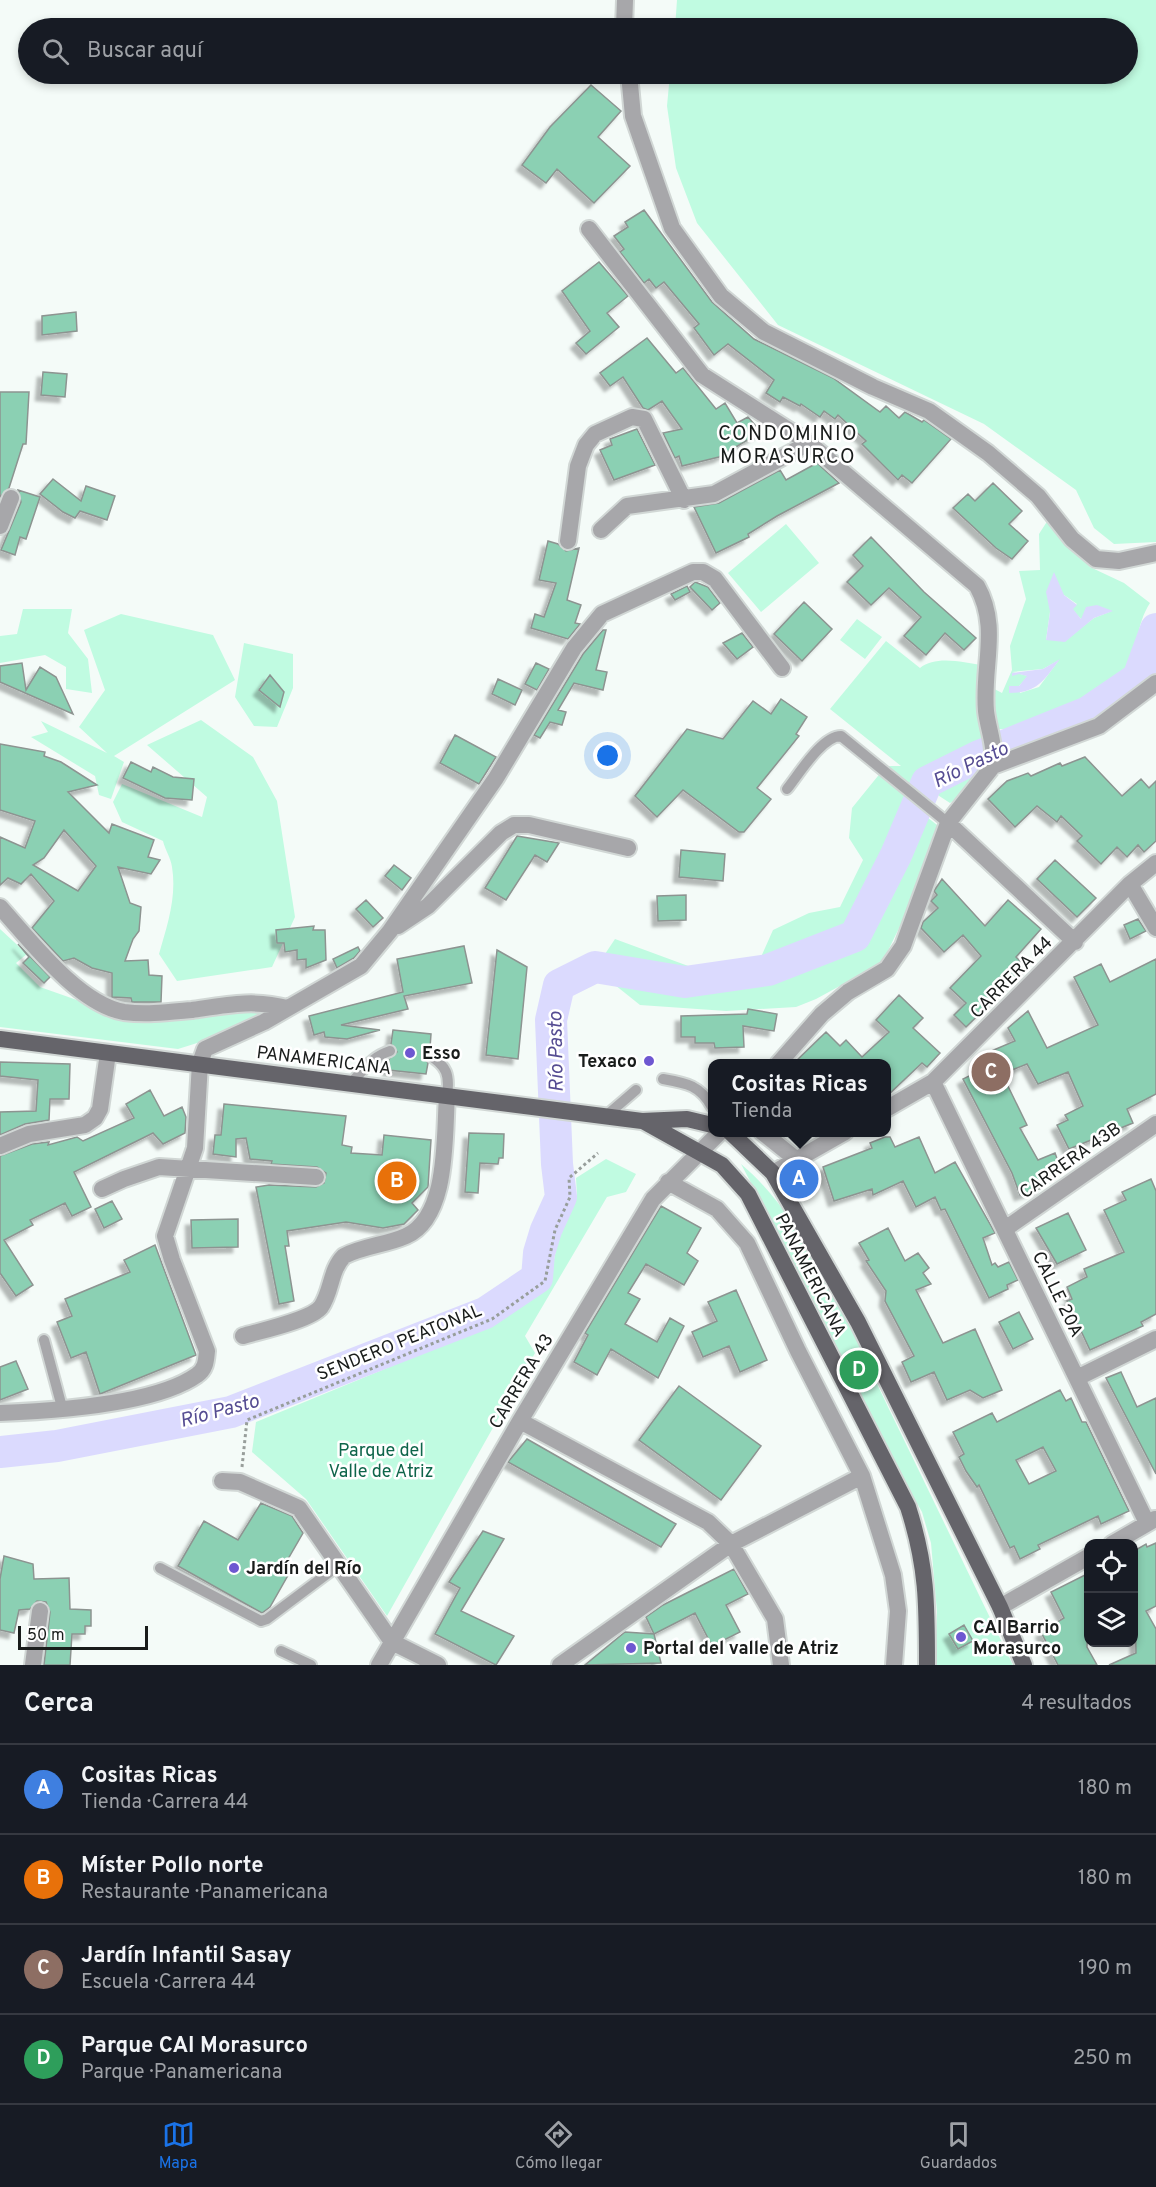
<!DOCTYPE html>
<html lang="es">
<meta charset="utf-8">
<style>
:root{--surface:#171b24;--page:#242831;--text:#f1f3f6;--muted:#9ea1a6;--line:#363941;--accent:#1a73e8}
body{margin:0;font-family:Overpass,sans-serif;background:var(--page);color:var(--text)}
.controls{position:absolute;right:18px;bottom:18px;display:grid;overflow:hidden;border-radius:12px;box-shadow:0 3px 9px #0003}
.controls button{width:54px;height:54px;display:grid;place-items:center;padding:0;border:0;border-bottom:2px solid var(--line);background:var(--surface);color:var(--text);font:30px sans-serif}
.scale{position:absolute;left:18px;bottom:15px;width:130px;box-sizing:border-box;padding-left:6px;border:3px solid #191c1b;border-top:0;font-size:16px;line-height:21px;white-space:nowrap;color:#191c1b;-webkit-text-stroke:4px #fff;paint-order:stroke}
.you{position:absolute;left:608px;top:756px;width:21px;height:21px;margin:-15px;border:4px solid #fff;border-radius:50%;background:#1a73e8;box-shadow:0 0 0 9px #1a73e833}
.badge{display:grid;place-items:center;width:39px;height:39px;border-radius:50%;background:var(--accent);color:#fff;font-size:20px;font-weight:700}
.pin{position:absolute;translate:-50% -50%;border:3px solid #fff;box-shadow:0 2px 6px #0006}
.popup{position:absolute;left:708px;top:1059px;width:183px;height:78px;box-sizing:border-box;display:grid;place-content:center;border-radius:12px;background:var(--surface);filter:drop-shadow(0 2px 4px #0005);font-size:20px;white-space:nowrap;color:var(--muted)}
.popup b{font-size:22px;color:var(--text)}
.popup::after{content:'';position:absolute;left:50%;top:100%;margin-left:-12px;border:12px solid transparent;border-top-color:var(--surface)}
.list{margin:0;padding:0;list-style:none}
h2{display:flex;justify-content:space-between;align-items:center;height:78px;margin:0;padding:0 24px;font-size:26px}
h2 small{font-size:20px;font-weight:400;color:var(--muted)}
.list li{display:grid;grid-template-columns:39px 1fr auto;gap:18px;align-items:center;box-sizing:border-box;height:90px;padding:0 24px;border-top:2px solid var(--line)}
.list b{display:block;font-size:22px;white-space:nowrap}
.list p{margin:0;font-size:20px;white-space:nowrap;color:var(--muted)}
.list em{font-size:20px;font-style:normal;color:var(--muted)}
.icon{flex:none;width:33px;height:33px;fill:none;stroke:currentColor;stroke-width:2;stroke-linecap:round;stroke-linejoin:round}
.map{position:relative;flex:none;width:1156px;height:1665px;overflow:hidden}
.search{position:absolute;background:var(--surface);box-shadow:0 3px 9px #0003;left:18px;right:18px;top:18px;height:66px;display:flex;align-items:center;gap:15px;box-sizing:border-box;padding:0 21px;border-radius:33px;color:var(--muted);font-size:22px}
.sheet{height:438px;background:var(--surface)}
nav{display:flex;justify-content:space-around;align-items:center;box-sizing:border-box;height:84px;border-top:2px solid var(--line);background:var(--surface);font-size:16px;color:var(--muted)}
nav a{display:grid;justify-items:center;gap:3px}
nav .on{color:var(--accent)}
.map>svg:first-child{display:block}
.green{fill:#c0fbe1;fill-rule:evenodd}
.water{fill:#dbdafe}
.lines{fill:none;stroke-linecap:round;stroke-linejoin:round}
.river{stroke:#dbdafe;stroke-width:32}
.building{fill:#8bd0b3;stroke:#8d9491;stroke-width:1.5;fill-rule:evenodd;filter:url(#shadow)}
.service-casing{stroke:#d1d7d5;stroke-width:14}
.minor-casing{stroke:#d1d7d5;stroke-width:20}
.primary-casing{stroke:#d1d7d5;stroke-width:20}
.path{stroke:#989e9b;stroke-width:3;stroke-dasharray:3 3;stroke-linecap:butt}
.service{stroke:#a7a7aa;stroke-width:10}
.minor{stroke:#a7a7aa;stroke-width:16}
.primary{stroke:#65646a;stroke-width:16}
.poi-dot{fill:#6e57d1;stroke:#fff;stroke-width:2}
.labels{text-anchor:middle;stroke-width:5;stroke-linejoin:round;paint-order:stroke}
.street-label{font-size:18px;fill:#191c1b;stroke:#fff}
.poi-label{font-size:18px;font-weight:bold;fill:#191c1b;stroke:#fff;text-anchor:start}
.park-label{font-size:18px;fill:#0e654a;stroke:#fff}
.neighbourhood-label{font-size:20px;letter-spacing:1.5px;fill:#191c1b;stroke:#fff}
.water-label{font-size:20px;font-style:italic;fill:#554c92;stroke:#fff}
</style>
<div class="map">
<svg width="1156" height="1665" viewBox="0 0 1156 1665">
<defs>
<filter id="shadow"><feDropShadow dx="-5.5" dy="5.5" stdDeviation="1.5" flood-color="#0004"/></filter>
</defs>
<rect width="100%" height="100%" fill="#f4fbf8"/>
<path class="green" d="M677,0h479v542l-42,2 -20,-16 -18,-38 -92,-66 -206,-99 -81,-102 -21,-55 -9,-62 3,-32h458v-46h-453z
M1055,509l14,38 21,20 34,16 26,20c-14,21 -12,48 -24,70 -13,24 -75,48 -101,53 -12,3 -25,3 -37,4l5,32 -24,29 -19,12 -20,-13 -13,19 25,20 -17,46 -43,88 -66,36 -20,8 -70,4 -86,-6 -30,-24 -5,-27 10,-15 76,28h29l41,-10 12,-27 36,-17 31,-6 23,-47 -14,-22 3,-30 34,-42h15l-71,-57 56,-68 34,27c15,-13 43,-6 62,-3l1,18 19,10 10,-23 -2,-24 16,-47 -7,-28 21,-1 -1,-36zM1064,595l13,9 -5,5 9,10 31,-8 -18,7 -22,17 -26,5 4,-28zM1059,660l-20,27 -19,6 -1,-7 9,-10 -16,-4 31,-3z
M786,524l33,39 -58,49 -33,-39z
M23,609h49l-4,24 20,26 4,34 -26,-4v-22l-21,-12 -45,8v-27l17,-2z
M121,614l92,21 22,45 -121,76 10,6 -13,37 -12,-4 -4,-19 -64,-39 17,-5 -7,-11 66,32 -28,-26 26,-37 -21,-60z
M857,619l25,18 -17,22 -25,-19z
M244,643l49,11v34l-16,39 -23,-1 -19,-29z
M201,720l52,37 24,44 18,116 -23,50 -95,14 -18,-27c8,-28 18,-57 13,-87 -1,-9 -7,-17 -9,-26l-41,-19 -9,-20 9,-18 80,33 5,-20 -60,-52z
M0,929l27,25 -11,9 24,24 68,24 161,-2 -24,19 -67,21 -178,-22z
M606,1159l30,15 -10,18 -19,5 -82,139 10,17 -148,263 -81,-117 -54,-47 4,-30 238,-98 55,-39 11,-55 17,-34 -1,-18z
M741,1164c66,55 110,166 147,243 42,86 83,172 125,258h-78l2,-53 -6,-69 -9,-31 -41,-72 -62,-129z"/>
<path class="water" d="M1054,572l10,23 13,10 -4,4 8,10 5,-12 11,-2 16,6 -19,7 -29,24 -19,-2 4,-28 -4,-20z
M1060,659c-16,21 -22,34 -51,34v-7h10l8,-10 -8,-2 -7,2v-3l31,-4z"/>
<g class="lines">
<path class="river" d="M0,1452l57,-6 174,-34 254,-99 52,-35 2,-25 7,-23 15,-33 -4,-33 -6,-144 8,-35 36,-18 90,15 83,-12 87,-34 41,-81 31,-73 52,-26 109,-44 50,-34 18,-49"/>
</g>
<path class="building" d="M591,85l30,26 -23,26 32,29 -36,37 -37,-34 -11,14 -24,-18 28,-38z
M644,210l68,92 42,37 79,39 47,34 6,-6 13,12 6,-6 17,10 2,-2 27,19 -39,44 -10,-8 -4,5 -36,-36 4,-3 -28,-26 -3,4 -11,-8 -4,6 -19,-13 -1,2 -17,-9 -3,5 -14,-9 8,-13 -46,-36 -14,11 -20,-27 5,-4 -35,-42 -8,6 -7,-9 -5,4 -24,-31 4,-3 -10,-13 14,-9 -3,-5z
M599,262l29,34 -21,17 12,14 -33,27 -10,-11 14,-12 -28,-40z
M76,312l1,19 -35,4v-19z
M647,338l29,35 7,-5 33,41 9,-6 12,20 11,-6 13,15 -42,25 -37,9 -3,-10 -4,2 -12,-25 19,-4 -20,-28 -14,9 -5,-2 -20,-31 -13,9 -10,-13z
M43,372l24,2 -2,23 -24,-2z
M0,392h29l-3,52h-3l-14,44 -9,9z
M637,429l18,36 -41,15 -14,-30 12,-5 -2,-6z
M817,463l22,20 -62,33 -29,18 1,3 -33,16 -22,-46 25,-4 61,-33 6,10z
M53,479l28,22 5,-15 29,10 -8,24 -27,-9 -5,7 -12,-6 -23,-18z
M993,483l29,28 -13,13 19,17 -16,18 -16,-11 -43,-40 15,-14 7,7z
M18,490l22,7 -14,42 -6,-2 -5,18 -14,-5 20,-48z
M871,537l53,55 52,46 -12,12 -19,-17 -19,22 -22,-19 17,-19 -20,-18 -12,-11 -18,17 -24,-23 16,-16 -10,-11z
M548,541l10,3 8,7 13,-3 -12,52 14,5 -6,18 5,1 -12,15 -37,-11 4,-14 9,3 12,-34 -17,-3z
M695,582l13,5 12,16 -8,7 -22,-23z
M687,586l3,6 -15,8 -4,-6z
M804,602l28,27 -30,32 -28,-27z
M603,630h3l-10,40 11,2 -4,18 -29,-7 -16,27 8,2 -4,13 -12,-3 -10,16 -6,-3 49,-81z
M742,633l11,14 -16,12 -14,-16z
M22,663l4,27 14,-23 16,10 17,37 -73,-32v-16z
M536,663l13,6 -12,21 -12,-6z
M270,675l14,17 -4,15 -21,-17z
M498,679l24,11 -7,15 -23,-11z
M781,699l26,18 -11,17 3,2 -42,52 14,11 -27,33h-5l-56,-42 -26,27 -22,-21 52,-67 36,10 30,-38 18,13z
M455,735l41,22 -17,27 -39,-21z
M0,744l45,8 -1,4 17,6 36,23 -29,7 41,41 3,-9 42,16 -6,17 12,3 -9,14 -33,-7 12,36 11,4 -2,24 -6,8 -8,22 23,-1 1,15 13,1 -1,26h-29l-1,-4 -19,-1v-24l-20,-5 -18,-10 -11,3 -31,-33 22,-27 -23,-27 -10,10 -13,-6 -8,7v-48l25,11 10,-27 -35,-11zM64,830l32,36 -18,25 -45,-26 11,-7z
M1085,757l37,39 19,-17 8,9 7,-7v60l-12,11 -6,-7 -11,12 -10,-10 -16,17 -24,-23 5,-5 -21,-20 -4,6 -20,-16 -22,21 -27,-28 19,-18 21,-8 3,3 29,-13 2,3z
M131,762l20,10 2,-5 20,10 21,2 -2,21 -27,-2 -42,-20z
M517,836l42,7 -12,19 -12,-7 -29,45 -21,-12z
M681,850l44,4 -2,27 -44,-4z
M1055,860l41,38 -19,19 -40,-38z
M394,865l17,13 -9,12 -17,-14z
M942,879l43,47 23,-26 33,29 -25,28 11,11 -61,59 -12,-12 12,-12 -16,-15 31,-32 -18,-21 -19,17 -23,-24 2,-6 15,-14 -7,-7 6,-6 -3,-4z
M686,895v25l-28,1 -1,-25z
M366,900l17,18 -10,9 -17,-18z
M1138,919l8,12 -16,8 -6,-14z
M314,926l-1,4h12l1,30 -20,8v-9l-9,1v-10l-12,2 -1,-9h-7l-1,-13z
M18,944l32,33 -6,6 -21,-20 6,-6z
M464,946l8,37 -68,13 4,13 -67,16 39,5 -33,9 -22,-2 -1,-5 -10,3 -5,-19 94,-24 -6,-33z
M358,947l2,4 -6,7 -17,10 -4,-9z
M497,950l30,17 -9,92 -32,-4z
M1156,959v135l-29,15 6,14 -64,26 -12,-24 11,-5 -3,-5 18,-9 -15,-34 -30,12 -11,-20 -25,10 25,51 -7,3 18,32 17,-7 7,19 -23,9 3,7 -22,7 -8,-22 -49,-94 24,-12 -5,-12 33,-14 -7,-13 20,-17 19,37 51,-23 -24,-48 27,-13 9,18z
M899,995l24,23 -10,10 27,25 -13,14 -5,-4 -35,33 -1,-32h-93l33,-32 14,14 6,-6 16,17 27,-25 -13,-12z
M748,1009l29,5 -3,17 -31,-5 1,21 -29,1 -1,-5h-19v-6h-14v-21l66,-2z
M393,1030l38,4 -1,14 -8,6 6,9 -2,11 -38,-4 1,-11 8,-7 -6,-8z
M0,1062l70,2 -1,35h-19l-1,21 -24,4 -25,11v-23l36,-1 2,-31 -38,-4z
M150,1090l14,26 18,-9 4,10 -1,16 -22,11 -10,-11 -79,39 17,35 -19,9 -7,-13 -35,17 3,5 -29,15 29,45 -17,11 -16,-23v-117l32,-12 17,-2 -1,3 29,-8 6,4 51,-23 -8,-14z
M224,1104l122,12 -4,29 10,2 -1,6 31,2 2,-20 47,5 -3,47 -16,16 6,7 -14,14 -21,4 -37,-6 -59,9 2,15h-4l9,55 -15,3 -23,-117 13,-2 47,2 8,-4 2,-10 -9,-6 -46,-3 1,-3 -22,-2 -4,-21 -10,1v18l-23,-3 2,-19h6z
M469,1133l35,1 -1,24h-4l-1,6 -18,-1 -2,30 -13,-1z
M885,1137h5l5,10 24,-10 16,36 20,-11 40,71 -12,5 9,27 3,-2 3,4 11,-5 9,18 -11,5 1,4 -19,9 -44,-89 -4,1 -6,-13 -19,10 -13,-26 -30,14 -1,-6 -38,12 -11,-34 49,-19 -2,-5z
M1151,1179l5,12v123l-15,8 2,4 -53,24 -23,-49 5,-2 -5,-12 20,-10 -3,-8 40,-17 -20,-42 22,-10 -4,-8z
M112,1201l10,18 -18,9 -9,-19z
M661,1206l40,22 -14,25 11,8 -14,24 -38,-21 -18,29 12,6 -15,25 32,18 13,-24 14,8 -26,52 -47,-29 -14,26 -23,-13 14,-27 -3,-2z
M1068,1213l18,37 -29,14 -21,-36z
M238,1219v28l-46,1 -1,-28z
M888,1228l17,33 13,-8 11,15 -6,5 8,11 -15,6 27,53 32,-14 27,61 -19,8 -13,-8 -23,10 -13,-28 -23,10 -9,-20 12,-6 -29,-55 1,-10 -20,-30 3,-1 -10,-17z
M155,1245l41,110 -96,39 -14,-42 -15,6 -14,-36 15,-6 -7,-17 65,-27 -6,-12z
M736,1290l31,70 -27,12 -11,-26 -26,11 -11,-25 25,-11 -9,-19z
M1019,1312l14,27 -20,10 -14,-27z
M16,1361l12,28 -28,11v-33z
M1121,1372l16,35 19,-9v76l-50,-96z
M679,1386l82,60 -40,54 -82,-60z
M1060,1390l6,11 5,-3 11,24h4l43,89 -28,13 -3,-8 -60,29 2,4 -20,10 -6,-13 -4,2 -31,-63 -2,2 -11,-16 -7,-14 5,-3 -11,-22 39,-19 5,9zM1043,1447l13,24 -27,13 -13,-24z
M527,1439l149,85 -15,23 -153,-85z
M261,1503l31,13 11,17 -19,33 7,4 -21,37 -8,6 -84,-47 26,-45 34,19z
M483,1531l21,8 -43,72 53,25 -18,29 -61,-31 25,-46 -11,-6z
M1156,1543v63l-10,5 10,18v36h-47l27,-12 -2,-102 12,-7 1,3z
M4,1556l29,8 1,15 35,-1 1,31 21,1v16h-6v8h-13l-2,31h-26l6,-53 -4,-10 -9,-1 -7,8 -11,1 -5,23 -14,-3v-51z
M734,1569l14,25 -22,11 14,27 -28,14 -17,-33 -41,21 -8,-17 17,-12z
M1089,1573l-2,74 10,18h-39l-17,-33 23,-14 -13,-26z
M964,1625l9,16 -15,8 -9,-15z
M625,1632l29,2 7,29 -76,2z"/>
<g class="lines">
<defs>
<path id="service" d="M787,789c12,-15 35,-53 54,-53l107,87
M429,1055c18,11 21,20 18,41
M663,1079c23,4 37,6 49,28
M351,1083c13,-13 20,-26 39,-32
M607,1115l29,-25
M44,1340l19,71
M160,1568l101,53 6,-2 72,-54
M281,1651l30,14"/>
<path id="minor" d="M624,28l1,-28
M629,74l4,42 39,112 49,68 43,36 109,55 56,24 59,42 50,43 34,43 24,20 23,2 37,-8
M589,229l113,146 107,68 168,143c23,41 5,80 9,125 2,18 10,36 7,55l-45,57 -45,123 -16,23 -39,23 -26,22 -44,50
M0,526l11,-28
M601,530l26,-24 87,-12 95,-51
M568,541l10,-75 8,-21 9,-11 37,-17 12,2 40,81
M993,766l106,-40 57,-43
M948,823l127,119
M1130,884l26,44
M0,907c30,33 78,97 124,105 23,3 46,0 68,-2 34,-5 62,-11 95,-2
M398,926l30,-20 73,-73 13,-8h15l99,23
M933,1082l214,441
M886,1109l47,-27 197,-198 26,-21
M762,1132l35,28
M0,1146l29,-12 56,-9 10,-7 5,-9 8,-56
M773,1173l72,-41
M668,1182l49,27 30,34 51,108 64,125 31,99 5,36 -4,54
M102,1189l22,-10 35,-12 157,10
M1005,1229l151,-105
M243,1336c17,-5 68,-16 78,-29 11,-16 9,-37 23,-51 19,-10 42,-11 62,-20 43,-19 38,-100 41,-140
M1077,1378l79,-39
M0,1413c51,-2 155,-8 197,-38 9,-6 9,-15 10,-24l-35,-91 -7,-24 30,-88 5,-85 5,-14 59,-27 97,-56 29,-35 106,-153 78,-130 28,-34 91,-42h10l12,7 67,89
M520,1421l188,101 23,22 44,75 6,46
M222,1481l18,1 59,26 93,134 46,23
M1112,1544l43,-25
M1000,1607l88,-50
M33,1665l7,-54
M379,1665l141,-244 133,-222 67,-67
M560,1665l171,-121 131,-68"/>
<path id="primary" d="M0,1039l642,82 45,-2 25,6
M643,1121l79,44 26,29 160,313c19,59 19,97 19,158
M730,1132l43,41 85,149 142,285 24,58"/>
</defs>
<use href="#service" class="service-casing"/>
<use href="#minor" class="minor-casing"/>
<use href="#primary" class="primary-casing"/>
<path class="path" d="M242,1467l5,-47 245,-101 53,-38 10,-51 15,-33 -1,-19 29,-25"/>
<use href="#service" class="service"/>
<use href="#minor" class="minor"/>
<use href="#primary" class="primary"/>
</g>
<g class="poi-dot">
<circle cx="410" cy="1053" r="6"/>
<circle cx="649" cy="1061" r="6"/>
<circle cx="234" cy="1568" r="6"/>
<circle cx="961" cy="1637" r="6"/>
<circle cx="631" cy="1648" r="6"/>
</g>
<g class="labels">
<g class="street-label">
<text transform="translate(1011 977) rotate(-45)" y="6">CARRERA 44</text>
<text transform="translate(324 1060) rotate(7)" y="6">PANAMERICANA</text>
<text transform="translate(1070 1160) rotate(-35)" y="6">CARRERA 43B</text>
<text transform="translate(811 1275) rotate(63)" y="6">PANAMERICANA</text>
<text transform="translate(1058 1294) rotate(64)" y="6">CALLE 20A</text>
<text transform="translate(399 1342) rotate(-22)" y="6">SENDERO PEATONAL</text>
<text transform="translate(521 1381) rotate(-59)" y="6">CARRERA 43</text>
</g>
<g class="poi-label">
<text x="422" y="1059">Esso</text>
<text x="637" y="1067" text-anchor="end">Texaco</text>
<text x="246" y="1574">Jardín del Río</text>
<text x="973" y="1633">CAI Barrio<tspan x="973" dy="21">Morasurco</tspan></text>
<text x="643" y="1654">Portal del valle de Atriz</text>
</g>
<g class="park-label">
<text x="381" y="1456">Parque del<tspan x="381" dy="21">Valle de Atriz</tspan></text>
</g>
<g class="neighbourhood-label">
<text x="788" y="440">CONDOMINIO<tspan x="788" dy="23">MORASURCO</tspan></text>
</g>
<g class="water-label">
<text transform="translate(970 764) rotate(-26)" y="7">Río Pasto</text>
<text transform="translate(555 1052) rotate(-91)" y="7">Río Pasto</text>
<text transform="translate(219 1410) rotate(-15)" y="7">Río Pasto</text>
</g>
</g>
</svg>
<div class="controls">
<button><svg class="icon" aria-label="locate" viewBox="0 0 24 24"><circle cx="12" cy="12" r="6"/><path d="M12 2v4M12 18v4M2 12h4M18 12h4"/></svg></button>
<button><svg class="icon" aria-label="layers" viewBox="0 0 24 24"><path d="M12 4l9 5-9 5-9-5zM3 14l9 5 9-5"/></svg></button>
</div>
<div class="scale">50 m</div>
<div class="you"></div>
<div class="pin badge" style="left:799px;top:1179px;background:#3f7fe0">A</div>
<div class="popup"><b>Cositas Ricas</b>Tienda</div>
<div class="pin badge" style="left:397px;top:1181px;background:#e8710a">B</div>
<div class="pin badge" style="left:991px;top:1072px;background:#8d6e63">C</div>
<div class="pin badge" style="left:859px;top:1370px;background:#2e9e5b">D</div>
<div class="search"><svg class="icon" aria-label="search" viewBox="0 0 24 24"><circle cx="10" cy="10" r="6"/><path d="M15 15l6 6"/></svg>Buscar aquí</div>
</div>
<section class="sheet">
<h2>Cerca<small>4 resultados</small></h2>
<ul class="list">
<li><span class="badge" style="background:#3f7fe0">A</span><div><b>Cositas Ricas</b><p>Tienda · Carrera 44</p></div><em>180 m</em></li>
<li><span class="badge" style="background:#e8710a">B</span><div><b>Míster Pollo norte</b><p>Restaurante · Panamericana</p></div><em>180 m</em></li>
<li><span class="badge" style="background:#8d6e63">C</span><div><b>Jardín Infantil Sasay</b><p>Escuela · Carrera 44</p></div><em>190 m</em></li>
<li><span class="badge" style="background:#2e9e5b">D</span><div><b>Parque CAI Morasurco</b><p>Parque · Panamericana</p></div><em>250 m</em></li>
</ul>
</section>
<nav>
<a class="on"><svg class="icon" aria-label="map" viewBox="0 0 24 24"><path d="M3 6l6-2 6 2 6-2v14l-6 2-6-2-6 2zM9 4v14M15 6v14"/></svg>Mapa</a>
<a><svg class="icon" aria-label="directions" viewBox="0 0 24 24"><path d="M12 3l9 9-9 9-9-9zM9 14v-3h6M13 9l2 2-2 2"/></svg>Cómo llegar</a>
<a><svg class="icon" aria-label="saved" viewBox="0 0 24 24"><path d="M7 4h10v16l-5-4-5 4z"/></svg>Guardados</a>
</nav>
